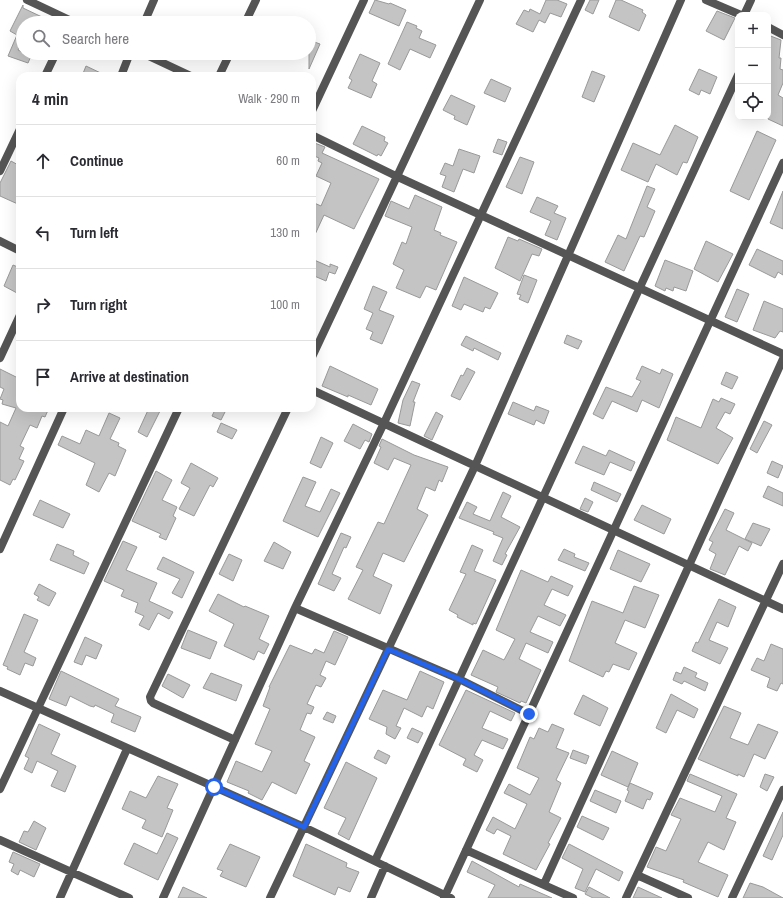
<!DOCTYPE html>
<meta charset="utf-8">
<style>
:root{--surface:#fff;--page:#f2f2f3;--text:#2b2b33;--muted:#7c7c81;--line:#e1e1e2}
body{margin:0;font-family:"Archivo Narrow",sans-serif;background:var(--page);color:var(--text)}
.controls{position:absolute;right:12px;top:12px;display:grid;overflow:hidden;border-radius:8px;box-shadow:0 4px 16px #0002}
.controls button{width:36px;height:36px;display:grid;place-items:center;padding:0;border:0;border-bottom:1px solid var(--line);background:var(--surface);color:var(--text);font:20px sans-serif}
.stop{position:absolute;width:12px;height:12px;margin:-9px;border:3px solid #2563eb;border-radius:50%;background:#fff}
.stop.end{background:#2563eb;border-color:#fff;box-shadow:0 1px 4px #0008}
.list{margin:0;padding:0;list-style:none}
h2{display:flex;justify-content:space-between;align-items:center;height:52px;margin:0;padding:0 16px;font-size:17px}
h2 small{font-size:13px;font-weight:400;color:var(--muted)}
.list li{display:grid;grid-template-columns:26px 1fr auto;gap:12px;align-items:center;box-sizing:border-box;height:72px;padding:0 16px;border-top:1px solid var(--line)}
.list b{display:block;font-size:15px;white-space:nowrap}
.list em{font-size:13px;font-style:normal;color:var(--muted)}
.icon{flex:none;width:22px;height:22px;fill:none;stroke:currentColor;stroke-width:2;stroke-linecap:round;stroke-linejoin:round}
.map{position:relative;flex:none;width:783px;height:898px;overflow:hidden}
.search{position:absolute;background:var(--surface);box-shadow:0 4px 16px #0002;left:16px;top:16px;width:300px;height:44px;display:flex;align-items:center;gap:10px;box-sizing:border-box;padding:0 14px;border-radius:22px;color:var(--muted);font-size:15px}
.panel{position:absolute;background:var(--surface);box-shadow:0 4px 16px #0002;left:16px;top:72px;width:300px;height:340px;border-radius:12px}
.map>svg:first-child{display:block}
.building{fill:#c4c4c4;stroke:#999}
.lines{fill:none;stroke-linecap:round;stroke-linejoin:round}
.street{stroke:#555;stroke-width:8}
.route{stroke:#2563eb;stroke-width:5}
</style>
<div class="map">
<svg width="783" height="898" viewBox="0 0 783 898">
<rect width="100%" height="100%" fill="#fff"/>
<path class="building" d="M375,0l14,4 1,-1 16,7 -7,16 -30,-13z
M546,0h11l10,4 -6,13 -11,-4 -5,10 -6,-3 -6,12 -17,-8 8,-14 5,2 1,-3 10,5z
M590,0h9l-6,14 -8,-4z
M616,0h5l22,10 -1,2 4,3 -7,16 -30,-14z
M23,5v3l19,9 -3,6h-16v17l-5,10 13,6 -3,7 -20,-7 9,-21 -7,-4z
M717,11l18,7 -11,22 -18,-9z
M407,22l10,4 -1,2 6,3 -3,7 17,7 -6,13 -20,-9 -10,21 -12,-6z
M768,35l13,5 -2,18h2l-1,11 3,1v13l-5,12 5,3v28l-15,-7z
M309,40l11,4 -11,25z
M360,54l20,9 -8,18 5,3 -6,14 -23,-10 4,-8 -3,-2z
M86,66l21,10h-25z
M699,69l18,8 -7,17 -9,-4 -2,5 -10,-5z
M592,71l13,5 -11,26 -12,-5z
M491,79l20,9 -6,14 -21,-9z
M451,95l24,11 -8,19 -13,-6 1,-3 -12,-6z
M675,125l23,12 -11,26 -4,-1 -6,13 -21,-11 -8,18 -27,-12 12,-27 27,12z
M362,126l23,11 -1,4 4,2 -7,13 -3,-2 -1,2 -24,-12z
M757,131l19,9 -27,60 -19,-9z
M498,139l9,3 -5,13 -9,-3z
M312,142l13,5 -3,6 57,26 -25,50 -30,-14 -12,26v-39l9,4 10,-23 -15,-7 6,-13 -4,-2 1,-3 -7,-3z
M459,149l21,7 -6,17 -11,-4 -9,23 -12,-5 4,-11 -6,-2 5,-11 8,3z
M520,157l14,5 -12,32 -16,-7z
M11,161l9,5v39l-20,-9v-13z
M647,186l8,3 -8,18 8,4 -11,26 -4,-1 -16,35 -19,-9 13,-27 8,4z
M783,191v38l-13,-6z
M415,195l27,12 -8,23 7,3 -1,2 17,7 -21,48 -10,-4 -6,12 -24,-10 8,-18 -11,-6 9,-22 4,2 6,-17 -27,-11 6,-15 18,8z
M537,197l21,9 -4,7 12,5 -9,22 -12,-5 6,-14 -21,-9z
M508,237l10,4 1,-2 23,10 -3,7 -7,-2 -12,27 -25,-13z
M706,241l27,13 -15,28 -24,-13z
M757,249l26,12v14l-5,-3 -3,6 -26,-13z
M312,259l18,8v-3l8,3 -3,7 -6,-2 -3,9 -14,-6z
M665,260l28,11 -7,20 -12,-4 -1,4 -7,-3 -1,3 -10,-5z
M13,265l7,3v20l-3,5 -13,-7z
M524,275l13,5 -9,23 -9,-4 2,-4 -4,-1z
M464,277l34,16 -8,16 -5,-2 -2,5 -19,-8 -3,6 -9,-4z
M373,286l14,6 -8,18 15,6 -12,28 -12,-5 3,-7 -7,-3 7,-16 -9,-4z
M737,289l12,5 -12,28 -12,-5z
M764,301l19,8v23l-3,-1 -5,7 -22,-8z
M567,335l15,6 -4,8 -14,-6z
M466,336l35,17 -3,7 -24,-12 -1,3 -12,-6z
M330,366l48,23 -7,16 -23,-10v2l-26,-11z
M642,366l18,8 2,-5 11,5 -14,34 -17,-8 -5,12 -25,-11 -9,18 -10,-5 13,-27 26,10 9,-16 -5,-2z
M467,368l8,4 -15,28 -9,-4 10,-21 2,1z
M0,369l20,10v29h29l-4,9 -3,-1 -5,12 -7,-3 -10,21 4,2 -5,11 5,2 -9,19 -2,-1 -3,6 -10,-5v-58l8,4 8,-18 -14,-4 1,-4 -3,-1 4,-10 -4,-2z
M726,372l12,5 -6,12 -11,-5z
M412,381l8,3 -7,18h2l-5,24 -12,-3 5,-23z
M721,398l14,6 -5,10 -5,-2 -9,16 17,10 -15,26 -51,-24 9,-23 25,11 12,-29 6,3z
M513,402l21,9 2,-5 13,5 -5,13 -8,-4 -2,5 -26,-11z
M149,408l11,3 -13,26 -9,-5z
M216,408h11l-6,12 -9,-4z
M436,412l7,4 -11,24 -8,-4z
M109,413l11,5 -10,21 9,4 -1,3 8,4 -11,26 -6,-3 -10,19 -13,-7 9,-22 -37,-18 4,-9 18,8 6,-14 13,6z
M764,421l8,4 -15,28 -7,-4z
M221,423l16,7 -5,9 -15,-7z
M353,424l19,10 -3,8 -4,-2 -5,9 -16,-8z
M321,437l12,6 -12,25 -11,-5z
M382,439l32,16 34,12 -6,15 -3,-2 -4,11 -9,-4 -9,22 11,6 -24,47 -21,-9 -10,23 19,9 -12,29 -32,-15 15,-29 -7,-3 22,-45 6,2 27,-59 -17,-7 -6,12 -14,-7 7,-16 -2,-1z
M583,446l23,10 3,-6 26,12 -4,9 -21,-9 -6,13 -29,-12z
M772,461l11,5 -5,12 -11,-5z
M191,463l27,15 -5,9 -3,-2 -16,31 -15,-7 11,-21 -9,-5z
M156,471l16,9 -10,20 15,7 -4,9 3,2 -10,22 -7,-3 2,-3 -29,-13z
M303,477l13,5 -11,24 15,6 11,-23 9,4 -22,44 -35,-16z
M594,482l27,12 -4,8 -26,-12z
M768,486l15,7v13l-20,-9z
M503,492l8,4 -10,21 19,10 -15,27 2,1 -5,10 -9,-4 10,-23 -10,-4 1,-2 -35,-14 8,-16 10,5 -4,7 17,7z
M585,498l8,4 -5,10 -8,-3z
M40,500l30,14 -7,14 -30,-13z
M642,505l29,14 -7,15 -30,-14z
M725,509l9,4 -8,17 26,13 -4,8 -9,-5 -14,29 -15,-6 6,-15 -7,-4 4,-8 -4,-2z
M753,523l17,6 -9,17 -16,-7z
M341,533l10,4 -5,11 -2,-1 -12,27 9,4 -7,13 -16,-7z
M123,541l14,6 -11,23 31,13 -8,18 24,11 -4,7 -11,-6 -9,17 -10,-5 5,-9 -9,-4 3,-9 -17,-7 3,-6 -20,-9z
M274,542l17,10 -8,17 -19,-8z
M57,544l17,7 -1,4 16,8 -5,11 -34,-14z
M472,545l11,5 -9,21 22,9 -20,44 -3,-1v2l-16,-8 1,-2 -9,-5 17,-36 -6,-2z
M564,549l11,5 -1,3 15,6 -4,8 -27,-11z
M618,550l32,14 -9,18 -31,-13z
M229,554l13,6 -9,21 -14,-7z
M163,557l31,15 -12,26 -10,-5 8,-14 -23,-10z
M521,570l27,12 3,-6 22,10 -5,10 -16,-7 -8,16 22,10 -6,11 -22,-10 -8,16 23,10 -5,11 -22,-10 -7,16 22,11 -15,33 -5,-2 -1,2 -24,-11 2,-5 -27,-12 12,-25 21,10 11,-21 -19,-9z
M39,584l17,9 -7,13 -12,-6 2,-3 -5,-3z
M634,586l25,9 -14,33 -20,-8 -10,23 22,10 -8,17 -16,-6 -4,8 -3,-1 -3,6 -34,-16 23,-60 31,12z
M218,594l26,13 1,-1 24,10 -10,23 10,5 -5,10 -6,-3 -4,9 -30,-14 10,-22 -25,-13z
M719,599l17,8 -8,20 -11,-5 -8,18 19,8 -8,16 -28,-13 4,-9 2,1z
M24,614l14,6 -14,32 12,6 -3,8 -8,-3 -5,12 -13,-6 1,-2 -5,-2z
M188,630l29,12 -7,17 -29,-11z
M334,631l14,6 -13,28 -9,-4 -6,14 6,3 -5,9 -5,-2 -9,19 7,3 -3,7 -4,-1 -7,17 15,7 -11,24 6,3 -14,30 -24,-12 -10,18 -14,-7 1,-2 -22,-9 9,-21 26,11 10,-21 -17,-7 15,-35 -7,-3 7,-19h-1l21,-42 22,9 3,-5 9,4z
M85,637l17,8 -6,14 -10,-4 -4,10 -8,-3z
M771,644l12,5v35l-2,-1 -4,8 -10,-4 3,-9 -19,-8 6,-12 7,3z
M684,667l13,6 -2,4 13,6 -3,8 -21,-10 -2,3 -9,-4 3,-8 5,2z
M61,671l58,28 -4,7 26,11 -6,15 -24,-10 3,-8 -19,-9 -1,2 -4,-1 -20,-10 -4,10 -17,-7z
M420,671l24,11 -11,27 -6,-3 -5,11 -18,-9 -8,18 5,2 -6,11 -9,-5 1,-7 -18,-8 14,-29 24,10z
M211,673l31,12 -6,16 -33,-13z
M168,674l22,11 -7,13 -21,-12z
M466,690l49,23 -4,8 -21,-10 -8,17 26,11 -5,10 -21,-9 -8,15 9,5 -6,12 -14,-7 3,-6 -27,-14z
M671,694l27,15 -4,9 -17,-8 -11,23 -10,-5z
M583,695l25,13 -8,18 -26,-12z
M724,706l17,7 -11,25 18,7 10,-21 20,8 -13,27 -11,-5 -10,23 -6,-3v2l-40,-17z
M327,712l9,4 -3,7 -10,-4z
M39,724l21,10 -9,20 25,12 -11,26 -14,-6 7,-15 -21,-10 -5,12 -8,-4 5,-11 -4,-2z
M552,724l12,5 -8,19 13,5 -13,27 5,3 -12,29 12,6 -13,25 2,1 -14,26 -33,-16 8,-18 -14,-7 -3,5 -8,-4 7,-13 22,12 12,-25 -23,-11 5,-9 21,11 9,-17 -22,-10 13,-31 4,2 5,-11 9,4z
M412,728l11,5 -5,10 -11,-5z
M378,750l12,6 -4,8 -12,-6z
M573,750l16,6 -3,8 -16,-6z
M612,751l26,12 -10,24 -27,-12z
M346,762l31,16 -28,62 -11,-6 8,-16 -22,-10z
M690,774l47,20 -11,24 10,4 -12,28 -16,-8 -10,20 30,13 -10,22 -35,-15 1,-2 -37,-13 9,-20 10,4 15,-32 -10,-4 9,-17 35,14 7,-16 -35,-15z
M765,774l9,3 -7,14 -7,-4z
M158,776l20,8 -11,24 6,2 -11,27 -20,-9 4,-8 -24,-11 8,-18 16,7z
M630,783l23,10 -3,7 -3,-1 -4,10 -18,-8 4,-10 -2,-1z
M595,790l26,11 -5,12 -26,-12z
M783,812v23l-11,25 -9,-4z
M582,816l27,12 -6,12 -26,-13z
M34,821l12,7 -10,22 -17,-8 5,-11 4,1z
M167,833l11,5 -20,42 -34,-16 10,-21 23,11z
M230,844l30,13 -14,30 -26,-11 3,-5 -6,-2z
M306,844l41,19 -1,4 13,5 -9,20 -12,-5 -3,8 -42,-19z
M569,844l54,28 -4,9 -23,-12 -11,23 -10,-4 8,-19 -21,-11z
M13,852l27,12 -6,13 -14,-7 -2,5 -7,-4 3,-7 -5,-2z
M472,861l47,26 1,-3 32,14h-64l7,-13 -28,-13z
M750,883l13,4 20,11h-40z
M183,887l24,11h-29z
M589,887l21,11h-17l-8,-4z
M638,887l24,11h-29z"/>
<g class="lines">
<path class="street" d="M27,0l49,23
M706,0l35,15
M744,15l7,-15
M144,23l10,-23
M245,23l11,-23
M768,27l15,8
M142,53l49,23
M45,76l11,-23
M121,76l9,-23
M219,76l11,-23
M312,111l52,-111
M312,135l86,42 385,177
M0,171l20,-42
M0,241l20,10
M312,357l168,-357
M0,358l20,-43
M312,390l471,219
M0,549l64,-141
M295,608l164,71 70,35
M0,691l304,136 147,71
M235,740l-82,-37 -2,-2 -1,-4 138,-289
M0,789l179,-381
M0,840l129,58
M466,850l107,48
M375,861l363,-786
M635,879l2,-4 51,23
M544,884l239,-525
M60,898l67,-149
M163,898l132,-290 89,-185 197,-423
M270,898l205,-432 206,-466
M371,898l14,-32
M444,898l339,-735
M626,898l157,-334
M732,898l51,-108"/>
</g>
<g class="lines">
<path class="route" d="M214,787l90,40 84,-178 71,30 70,35"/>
</g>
</svg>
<div class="controls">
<button>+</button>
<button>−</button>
<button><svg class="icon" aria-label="locate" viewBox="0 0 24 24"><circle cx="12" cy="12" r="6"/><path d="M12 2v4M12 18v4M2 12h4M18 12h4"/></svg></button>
</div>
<div class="stop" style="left:214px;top:787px"></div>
<div class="stop end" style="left:529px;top:714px"></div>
<div class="search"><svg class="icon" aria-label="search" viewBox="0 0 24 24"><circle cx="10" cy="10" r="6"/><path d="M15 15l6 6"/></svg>Search here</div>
<section class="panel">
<h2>4 min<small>Walk · 290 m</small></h2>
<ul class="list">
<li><svg class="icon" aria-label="ahead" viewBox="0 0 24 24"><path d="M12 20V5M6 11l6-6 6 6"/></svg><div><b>Continue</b></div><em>60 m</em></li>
<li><svg class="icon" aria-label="left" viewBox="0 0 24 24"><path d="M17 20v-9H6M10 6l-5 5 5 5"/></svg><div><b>Turn left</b></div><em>130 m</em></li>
<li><svg class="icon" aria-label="right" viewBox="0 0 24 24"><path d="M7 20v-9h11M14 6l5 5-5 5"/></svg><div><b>Turn right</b></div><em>100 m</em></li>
<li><svg class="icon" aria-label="arrive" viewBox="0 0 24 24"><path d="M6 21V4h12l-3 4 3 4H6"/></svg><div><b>Arrive at destination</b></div></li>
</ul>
</section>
</div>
